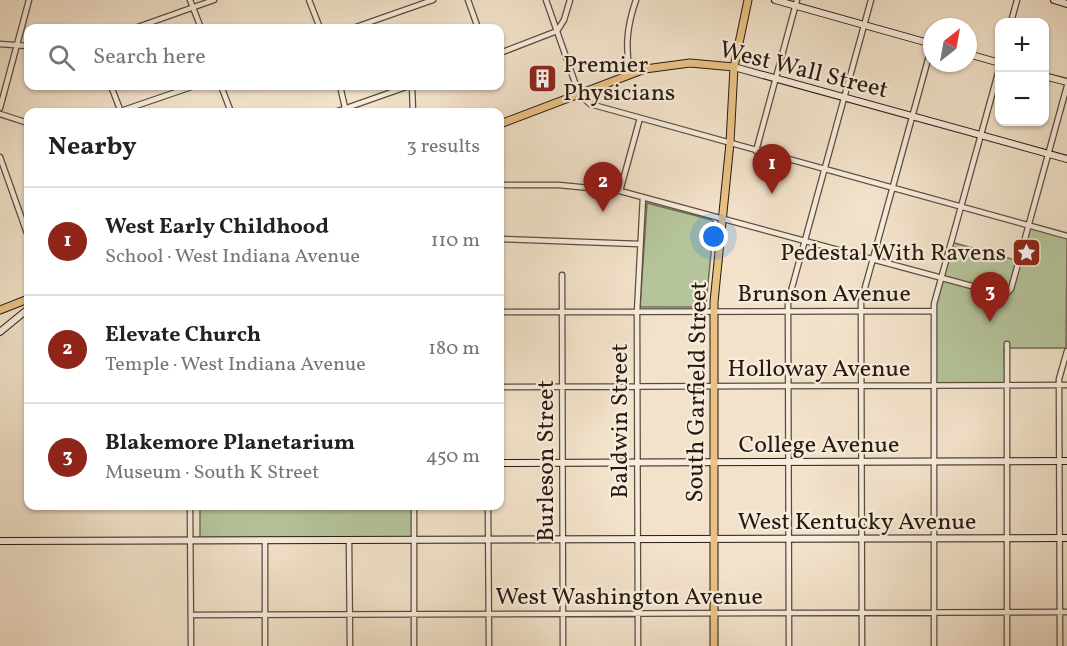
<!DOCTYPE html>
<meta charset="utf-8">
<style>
:root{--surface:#fff;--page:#f2f2f2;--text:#222;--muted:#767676;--line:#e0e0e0;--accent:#8f2418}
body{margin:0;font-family:Vollkorn,serif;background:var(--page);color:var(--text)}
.controls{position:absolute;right:18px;top:18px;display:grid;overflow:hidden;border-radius:12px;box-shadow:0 2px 4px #0004}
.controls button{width:54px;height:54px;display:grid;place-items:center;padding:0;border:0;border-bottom:2px solid var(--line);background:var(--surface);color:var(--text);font:30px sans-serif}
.compass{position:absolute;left:923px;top:18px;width:54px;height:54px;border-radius:50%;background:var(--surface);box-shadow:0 2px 4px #0004;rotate:31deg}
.you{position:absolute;left:714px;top:237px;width:21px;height:21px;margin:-15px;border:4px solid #fff;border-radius:50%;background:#1a73e8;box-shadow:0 0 0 9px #1a73e833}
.badge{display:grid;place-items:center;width:39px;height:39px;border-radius:50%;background:var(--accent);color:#fff;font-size:20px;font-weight:700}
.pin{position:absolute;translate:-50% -50px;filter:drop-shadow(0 2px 3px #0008)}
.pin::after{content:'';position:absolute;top:32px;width:21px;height:18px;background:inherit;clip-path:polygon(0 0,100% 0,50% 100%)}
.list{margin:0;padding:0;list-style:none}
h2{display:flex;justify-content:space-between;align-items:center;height:78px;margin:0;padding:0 24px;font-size:26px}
h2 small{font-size:20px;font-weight:400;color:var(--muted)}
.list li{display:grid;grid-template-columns:39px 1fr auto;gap:18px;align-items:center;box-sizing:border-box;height:108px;padding:0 24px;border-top:2px solid var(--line)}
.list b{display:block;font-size:22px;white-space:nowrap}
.list p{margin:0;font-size:20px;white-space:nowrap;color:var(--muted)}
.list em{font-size:20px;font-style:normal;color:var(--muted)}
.icon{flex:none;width:33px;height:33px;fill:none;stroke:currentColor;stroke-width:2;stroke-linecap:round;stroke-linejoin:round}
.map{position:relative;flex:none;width:1067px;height:646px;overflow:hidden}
.search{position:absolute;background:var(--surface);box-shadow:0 2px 4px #0004;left:24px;top:24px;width:480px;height:66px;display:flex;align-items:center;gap:15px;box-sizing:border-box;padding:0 21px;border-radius:12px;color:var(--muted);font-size:22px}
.panel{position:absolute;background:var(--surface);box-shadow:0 2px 4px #0004;left:24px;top:108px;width:480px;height:402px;border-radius:12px}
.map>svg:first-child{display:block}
.green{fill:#b5c49b;stroke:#6e7054;stroke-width:1.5}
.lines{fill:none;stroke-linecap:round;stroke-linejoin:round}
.street-casing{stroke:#594d3d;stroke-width:7}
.secondary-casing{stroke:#261b0e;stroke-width:8}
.primary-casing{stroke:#261b0e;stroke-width:9}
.street{stroke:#f7ecdd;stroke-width:4.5}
.secondary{stroke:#f7ecdd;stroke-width:6}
.primary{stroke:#e9c185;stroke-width:7}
.labels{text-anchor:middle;stroke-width:4.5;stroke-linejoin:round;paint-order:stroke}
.poi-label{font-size:24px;fill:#261b0e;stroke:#f7ecdd;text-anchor:start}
.street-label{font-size:24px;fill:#261b0e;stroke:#f7ecdd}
</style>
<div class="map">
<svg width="1067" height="646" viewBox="0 0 1067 646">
<rect width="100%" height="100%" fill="#f2e2ca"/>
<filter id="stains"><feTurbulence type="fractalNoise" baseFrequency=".00333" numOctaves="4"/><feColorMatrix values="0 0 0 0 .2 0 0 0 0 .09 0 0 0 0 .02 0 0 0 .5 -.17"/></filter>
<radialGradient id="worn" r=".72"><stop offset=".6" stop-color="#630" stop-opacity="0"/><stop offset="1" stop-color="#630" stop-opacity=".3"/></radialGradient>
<path class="green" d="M647,203l65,17 2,3 -8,81 -4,3h-62z
M1029,227l38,11 -1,110h-62l1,36 -69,-1v-78l15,-63 68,19z
M200,506h213v33h-213z"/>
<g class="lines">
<defs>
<path id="street" d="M190,0l11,28
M309,0l11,28
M468,0l10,28
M546,0l33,94 11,10 477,132
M1011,22l6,-22
M135,28l79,-28
M353,28l80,-28
M0,44l28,2
M500,53l57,-22 7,-11 6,-20
M630,74c-5,-28 -3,-48 6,-74
M111,86l10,26
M221,86l10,26
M340,86l6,26
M412,86l1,26
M0,108l29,-108
M118,112l76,-26
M335,112l74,-26
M0,114l28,9
M756,151l41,-151
M0,157l28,79
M500,185h59l61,6 385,104 6,-6 56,-203
M620,191l20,-73
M500,239l139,5
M562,275l1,371
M500,312l433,-1
M1007,344v302
M500,387l567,-2
M190,506l1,140
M414,506v140
M488,506l1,140
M265,540v106
M349,540l1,106
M191,615l876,-3
M638,646l-1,-334 6,-115
M789,646l-1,-344 83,-302
M862,646l-1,-344 71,-257
M934,646v-342l66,-238
M1060,646l-1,-267 8,-28"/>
<path id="secondary" d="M775,0l157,44
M1054,0l13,4
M968,54l32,9
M734,67l333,92
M1044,76l23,6
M0,332l28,-23
M500,463l567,-2
M0,541l1067,-3"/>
<path id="primary" d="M500,124l145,-55 45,-6 44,4
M0,310l28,-11
M714,646v-344l16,-159 4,-76 14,-67"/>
</defs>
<use href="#street" class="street-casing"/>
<use href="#secondary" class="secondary-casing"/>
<use href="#primary" class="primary-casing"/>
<use href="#street" class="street"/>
<use href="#secondary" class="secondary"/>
<use href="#primary" class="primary"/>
</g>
<defs>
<symbol id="building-square" viewBox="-11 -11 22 22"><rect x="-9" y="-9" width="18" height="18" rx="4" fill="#8f2418" stroke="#f7ecdd"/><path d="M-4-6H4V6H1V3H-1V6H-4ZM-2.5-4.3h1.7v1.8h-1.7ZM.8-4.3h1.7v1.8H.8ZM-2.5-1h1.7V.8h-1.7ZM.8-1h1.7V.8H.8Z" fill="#fff"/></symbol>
<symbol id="sight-square" viewBox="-11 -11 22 22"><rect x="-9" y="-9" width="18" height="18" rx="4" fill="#8f2418" stroke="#f7ecdd"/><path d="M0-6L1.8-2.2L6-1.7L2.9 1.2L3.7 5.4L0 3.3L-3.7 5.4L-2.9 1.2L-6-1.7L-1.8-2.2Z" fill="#fff"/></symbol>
</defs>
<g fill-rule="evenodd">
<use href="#building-square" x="526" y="62" width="33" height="33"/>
<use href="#sight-square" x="1010" y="236" width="33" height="33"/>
</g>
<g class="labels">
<g class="poi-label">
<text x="563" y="72">Premier<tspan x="563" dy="28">Physicians</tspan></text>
<text x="1006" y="260" text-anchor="end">Pedestal With Ravens</text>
</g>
<g class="street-label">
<text transform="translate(804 69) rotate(14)" y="8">West Wall Street</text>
<text x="824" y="301">Brunson Avenue</text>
<text x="819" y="376">Holloway Avenue</text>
<text transform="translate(696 392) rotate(-89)" y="8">South Garfield Street</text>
<text transform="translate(619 421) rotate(-90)" y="8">Baldwin Street</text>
<text x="819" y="452">College Avenue</text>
<text transform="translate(545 461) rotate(-90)" y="8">Burleson Street</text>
<text x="857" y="529">West Kentucky Avenue</text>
<text x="629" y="604">West Washington Avenue</text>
</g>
</g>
<rect width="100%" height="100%" filter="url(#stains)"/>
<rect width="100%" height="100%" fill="url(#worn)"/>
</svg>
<div class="controls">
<button>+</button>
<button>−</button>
</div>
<svg class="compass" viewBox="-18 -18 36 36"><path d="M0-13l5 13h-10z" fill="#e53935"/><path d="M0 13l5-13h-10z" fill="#767676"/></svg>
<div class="you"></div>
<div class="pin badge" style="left:772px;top:194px">1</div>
<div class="pin badge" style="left:603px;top:212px">2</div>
<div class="pin badge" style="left:990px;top:322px">3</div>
<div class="search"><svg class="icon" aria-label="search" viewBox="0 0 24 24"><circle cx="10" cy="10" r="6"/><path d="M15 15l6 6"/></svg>Search here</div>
<section class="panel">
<h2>Nearby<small>3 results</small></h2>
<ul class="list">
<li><span class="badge">1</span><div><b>West Early Childhood</b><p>School · West Indiana Avenue</p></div><em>110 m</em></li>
<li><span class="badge">2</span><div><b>Elevate Church</b><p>Temple · West Indiana Avenue</p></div><em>180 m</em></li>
<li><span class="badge">3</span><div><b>Blakemore Planetarium</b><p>Museum · South K Street</p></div><em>450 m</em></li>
</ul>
</section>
</div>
